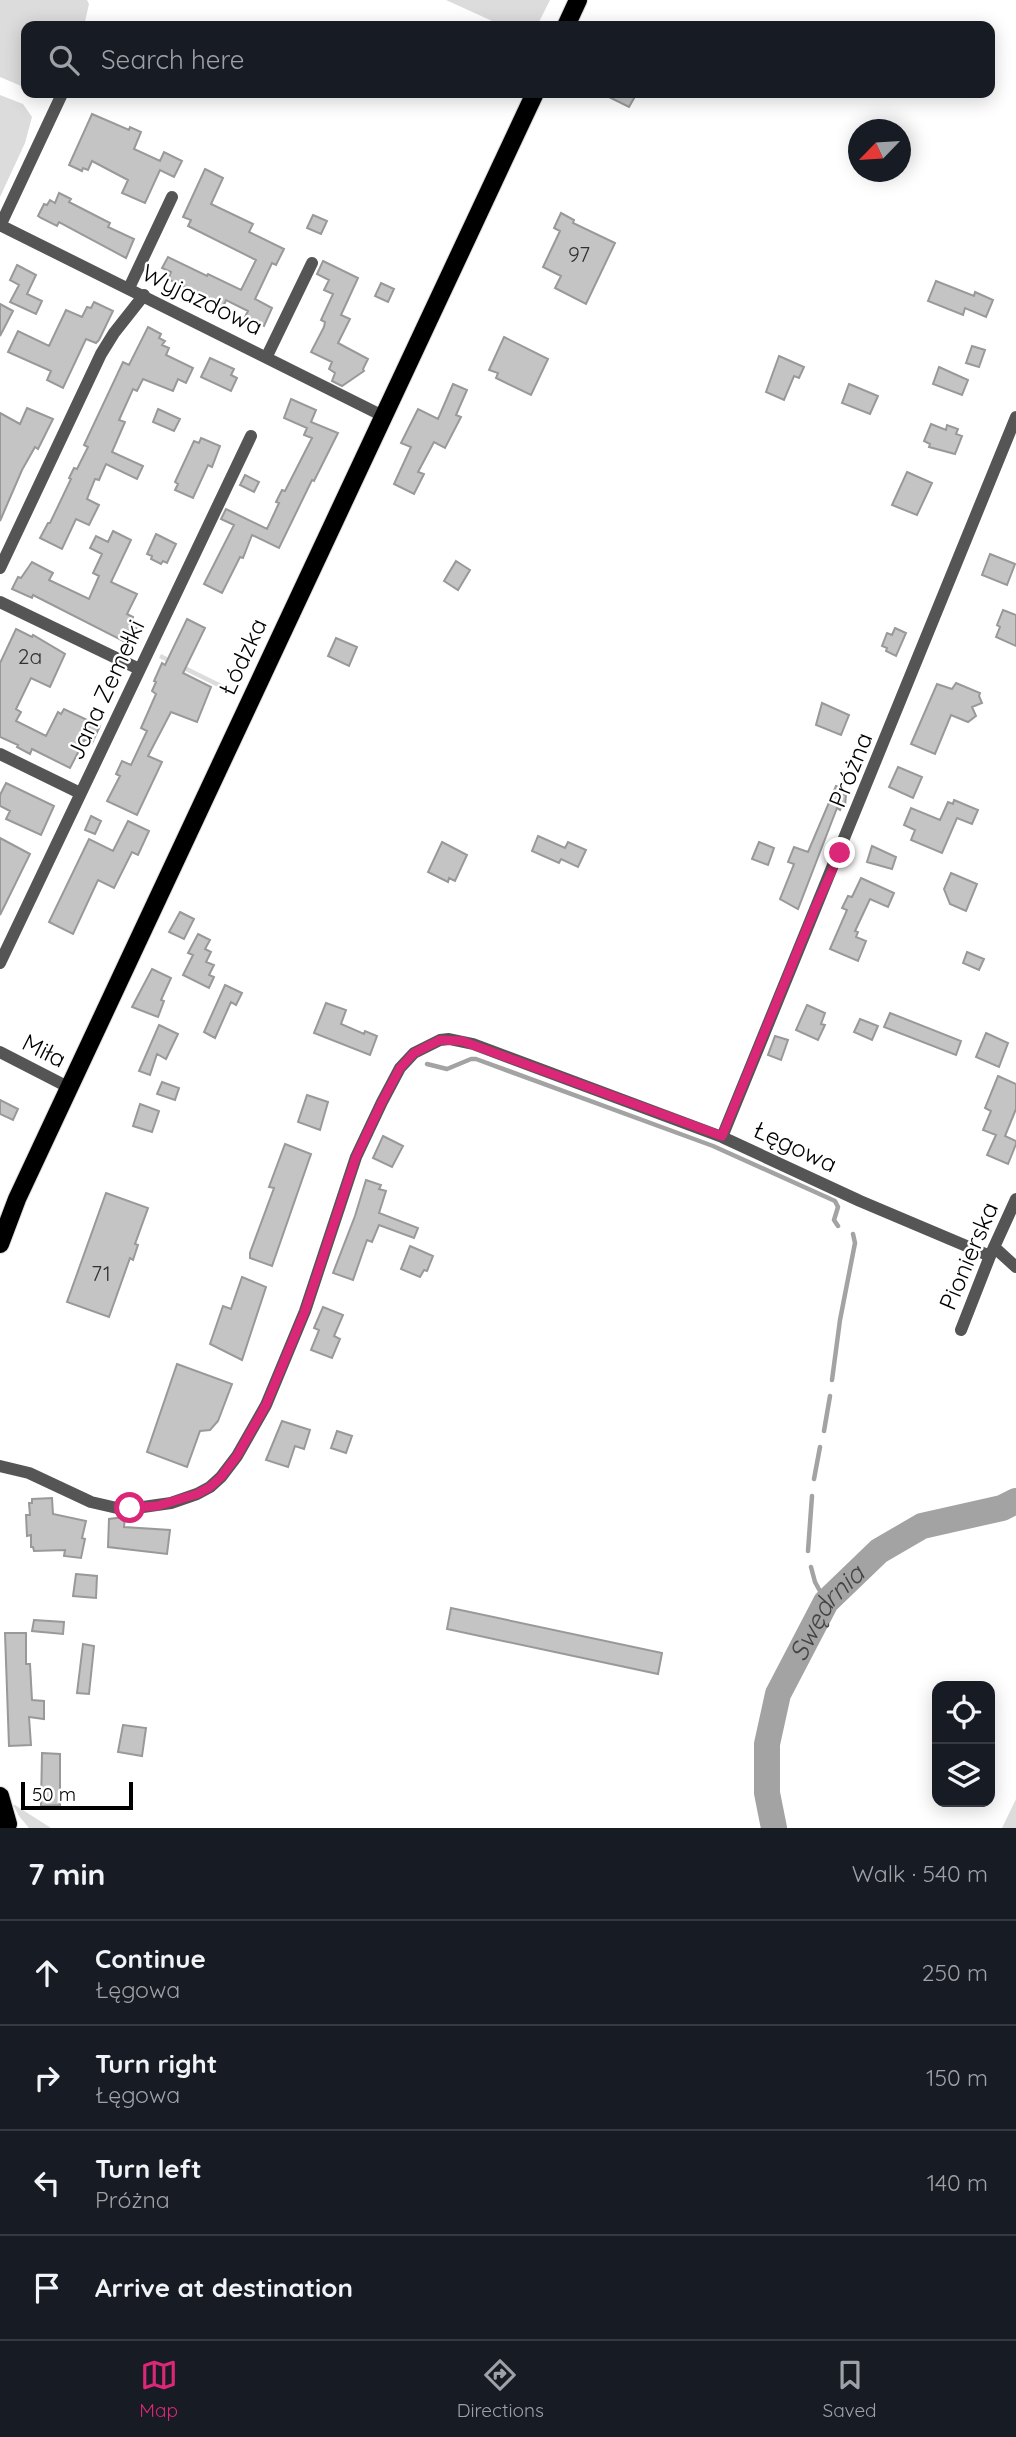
<!DOCTYPE html>
<meta charset="utf-8">
<style>
:root{--surface:#171b24;--page:#242831;--text:#f1f3f6;--muted:#9ea1a6;--line:#363941;--accent:#db2777}
body{margin:0;font-family:Quicksand,sans-serif;background:var(--page);color:var(--text)}
.controls{position:absolute;right:21px;bottom:21px;display:grid;overflow:hidden;border-radius:14px;box-shadow:0 4px 18px #0003}
.controls button{width:63px;height:63px;display:grid;place-items:center;padding:0;border:0;border-bottom:2px solid var(--line);background:var(--surface);color:var(--text);font:35px sans-serif}
.compass{position:absolute;left:848px;top:119px;width:63px;height:63px;border-radius:50%;background:var(--surface);box-shadow:0 4px 18px #0003;rotate:245deg}
.scale{position:absolute;left:21px;bottom:18px;width:112px;box-sizing:border-box;padding-left:7px;border:4px solid #000;border-top:0;font-size:19px;line-height:24px;white-space:nowrap;color:#000;-webkit-text-stroke:5px #fff;paint-order:stroke}
.stop{position:absolute;width:21px;height:21px;margin:-16px;border:5px solid #db2777;border-radius:50%;background:#fff}
.stop.end{background:#db2777;border-color:#fff;box-shadow:0 2px 7px #0008}
.list{margin:0;padding:0;list-style:none}
h2{display:flex;justify-content:space-between;align-items:center;height:91px;margin:0;padding:0 28px;font-size:30px}
h2 small{font-size:23px;font-weight:400;color:var(--muted)}
.list li{display:grid;grid-template-columns:46px 1fr auto;gap:21px;align-items:center;box-sizing:border-box;height:105px;padding:0 28px;border-top:2px solid var(--line)}
.list b{display:block;font-size:26px;white-space:nowrap}
.list p{margin:0;font-size:23px;white-space:nowrap;color:var(--muted)}
.list em{font-size:23px;font-style:normal;color:var(--muted)}
.icon{flex:none;width:38px;height:38px;fill:none;stroke:currentColor;stroke-width:2;stroke-linecap:round;stroke-linejoin:round}
.map{position:relative;flex:none;width:1016px;height:1828px;overflow:hidden}
.search{position:absolute;background:var(--surface);box-shadow:0 4px 18px #0003;left:21px;right:21px;top:21px;height:77px;display:flex;align-items:center;gap:18px;box-sizing:border-box;padding:0 24px;border-radius:14px;color:var(--muted);font-size:26px}
.sheet{height:511px;background:var(--surface)}
nav{display:flex;justify-content:space-around;align-items:center;box-sizing:border-box;height:98px;border-top:2px solid var(--line);background:var(--surface);font-size:19px;color:var(--muted)}
nav a{display:grid;justify-items:center;gap:4px}
nav .on{color:var(--accent)}
.map>svg:first-child{display:block}
.green{fill:#dcdcdc}
.lines{fill:none;stroke-linecap:round;stroke-linejoin:round}
.stream{stroke:#a3a3a3;stroke-width:4.5}
.river{stroke:#a3a3a3;stroke-width:26}
.building{fill:#c4c4c4;stroke:#999;stroke-width:2}
.primary-casing{stroke:#dbdbdb;stroke-width:20}
.street{stroke:#555;stroke-width:12}
.primary{stroke:#000;stroke-width:18}
.route{stroke:#db2777;stroke-width:9}
.labels{text-anchor:middle;stroke-width:5;stroke-linejoin:round;paint-order:stroke}
.number-label{font-size:21px;fill:#313131}
.street-label{font-size:24px;fill:#000;stroke:#fff}
.water-label{font-size:26px;font-style:italic;fill:#444;stroke:#fff}
</style>
<div class="map">
<svg width="1016" height="1828" viewBox="0 0 1016 1828">
<rect width="100%" height="100%" fill="#fff"/>
<path class="green" d="M0,0h87l2,4 -5,22h-58v62l-26,-11z
M446,0h104l-13,26h-34z
M0,95l23,9 9,13 -7,26 -25,54z
M161,654l69,34 -2,4 -69,-34z
M1016,1799v29h-14z
M13,1805h2l36,23h-22l-10,-12z"/>
<g class="lines">
<path class="stream" d="M427,1064l20,5 24,-10h5l237,87 122,55 3,6 -4,13 4,6
M832,1380l8,-60 15,-77 -2,-9
M824,1431l6,-35
M814,1479l6,-32
M808,1551l4,-55
M811,1567l4,15 11,20"/>
<path class="river" id="s1" d="M774,1828l-7,-35v-49l11,-50 48,-92 53,-51 43,-25 80,-18 14,-7"/>
</g>
<path class="building" d="M601,93h36l-8,14z
M92,114l37,16 1,-3 11,5 -7,17 26,12 4,-9 18,9 -8,16 -14,-7 -15,33 -23,-10 6,-13 -36,-19 -4,9 -5,-2 -1,3 -13,-6z
M205,169l18,9 -12,26 42,20 -4,8 35,17 -8,16 -4,-2 -17,36 17,9 -8,18 -19,-9 3,-6 -22,-11 -3,7 -55,-28 3,-7 -9,-4 6,-11 39,19 1,-2 33,16 15,-30 -68,-34 3,-6 -8,-3z
M59,193l12,6 -2,3 41,21 -2,4 26,12 -8,19 -67,-36 -2,4 -16,-8 -3,-2 6,-12 3,1 3,-5 5,3z
M561,213l13,7 -1,3 42,20 -29,61 -31,-16 6,-12 -18,-9 17,-36 -6,-3z
M313,215l14,6 -6,13 -14,-6z
M323,261l35,17 -17,37 9,4 -12,24 30,16 -5,10 1,2 -22,15 -10,-5 3,-8 -6,-4 3,-7 -21,-10 13,-25 1,-5 -4,-2 12,-26 -9,-4 5,-10 -12,-6z
M17,265l19,10 -9,19 15,7 -6,13 -26,-12 9,-17 -9,-5z
M936,281l38,15 1,-4 18,8 -7,17 -21,-9 -2,7 -35,-14z
M381,283l13,6 -6,13 -13,-6z
M94,302l19,9 -14,29 -3,3 -10,-4 -23,49 -16,-8 4,-9 -43,-19 10,-21 31,15 17,-36 16,7 5,-10 4,1z
M0,304l13,7 -13,25z
M148,327l13,7 -2,4 6,3 -3,4 7,3 -3,7 27,13 -7,15 -8,-4 -5,12 -30,-12 -6,12 -4,-2 -14,31 6,2 -13,30 31,14 -6,13 -31,-15 -7,16 -4,-1 -8,20 12,6 -10,20 -13,-6 -14,30 -22,-11 8,-15h2l21,-44 -2,-1 5,-10 3,1 11,-22 -4,-2 39,-83 6,3z
M504,337l44,22 -17,36 -35,-17 2,-5 -9,-3z
M972,346l13,4 -6,17 -13,-4z
M779,356l25,11 -5,11 -5,-2 -10,24 -18,-8z
M210,358l24,11 -3,6 6,3 -6,13 -30,-14z
M939,367l29,13 -6,15 -29,-11z
M453,384l14,6 -11,25 5,2 -16,31 -11,-6 -16,30 6,2 -10,20 -20,-10 17,-37 -10,-4 17,-34 20,10z
M849,384l29,12 -8,18 -28,-11z
M291,399l25,11 -5,12 27,11 -24,48 -2,-1 -33,68 -27,-13 -9,23 -3,-1 -18,36 -18,-9 30,-59 -13,-6 5,-10 41,20 12,-26 -3,-1 6,-12 3,1 27,-53 -8,-3 3,-7 -23,-10z
M27,408l26,11 -15,30 -3,-2 -13,23 -22,51v-108l20,11z
M158,409l22,10 -6,12 -21,-9z
M931,424l15,6 1,-5 11,4 -2,5 6,2 -7,18 -26,-7 1,-3 -6,-3z
M201,438l19,8 -8,21 -4,-2 -15,33 -18,-8 3,-6 -3,-2 19,-41 5,2z
M907,472l25,11 -15,32 -25,-10z
M245,475l14,7 -5,10 -14,-7z
M113,531l18,9 -20,42 26,12 -10,20 6,3 -2,5 7,3 -9,19 -96,-49 -1,3 -20,-9 6,-12 3,1 11,-16 21,11 -4,7 40,19 10,-23 -6,-3 9,-19 -12,-6 6,-12 12,6z
M156,534l20,10 -9,19 -4,-2 -2,3 -10,-5 1,-3 -5,-2z
M990,554l25,10 -8,21 -25,-10z
M456,561l14,9 -12,20 -14,-9z
M1003,610l13,5v31l-20,-9 4,-10 -3,-2z
M187,619l18,9 -22,45 28,14 -14,35 -26,-10 -23,44 14,6 -25,53 -30,-14 13,-25 -4,-2 6,-13 9,4 16,-34 -6,-3 15,-34 -4,-3 4,-9 -2,-1 8,-18 3,2z
M895,628l11,5 -10,23 -10,-5 1,-3 -5,-2 5,-13 5,2z
M16,629l16,8 1,-2 32,19 -15,33 -19,-9 -15,31 5,3 -5,9 30,15 12,-24 3,2 3,-5 36,17 -8,17 -7,-4 -15,29 -38,-19 -2,5 -13,-7 1,-2 -18,-8v-74z
M336,638l21,9 -8,19 -21,-10z
M956,683l24,10 -1,3 3,7 -10,4 4,9 -8,6 -17,-7 -16,39 -24,-10 26,-60 15,5z
M822,703l27,12 -8,20 -25,-10z
M898,767l24,10 -9,21 -24,-11z
M6,783l48,23 -13,29 -35,-16 4,-8 -10,-5v-11z
M836,786l9,3 -2,5 3,1 -1,11h-3l-2,4 -3,-2 -39,101 -18,-10 14,-35 -6,-2 6,-15 14,5z
M954,800l24,10 -6,14 -15,-6 -15,35 -31,-13 4,-10 -11,-5 7,-17 29,12 8,-18 5,2z
M91,816l10,5 -6,13 -10,-4z
M128,821l21,10 -11,24 -6,-3 -18,36 -16,-8 -25,54 -24,-12 40,-83 24,12z
M538,836l27,12 3,-6 18,8 -8,17 -17,-8 -2,4 -27,-12z
M0,838l30,16 -30,61z
M442,842l25,13 -12,26 -6,-3 -1,4 -20,-10z
M759,842l15,6 -6,17 -16,-6z
M872,846l24,11 -4,12 -25,-7z
M951,873l26,11 -11,27 -16,-7 -6,-15z
M861,878l33,15 -6,14 -18,-8 -15,32 3,1 -2,5 10,4 -8,20 -28,-12 17,-39 -5,-2 6,-12 4,1z
M180,912l14,7 -10,20 -15,-7z
M198,934l12,6 -5,9 6,3 -5,10 8,3 -5,10 5,2 -5,11 -26,-13 10,-20 -5,-2z
M967,952l17,7 -5,11 -16,-7z
M152,969l19,9 -10,22 3,1 -6,16 -26,-10z
M225,985l17,8 -6,12 -5,-3 -16,36 -11,-6z
M326,1003l20,7 -5,14 23,10 1,-3 12,5 -7,19 -56,-22z
M807,1005l18,8 -4,11 4,1 -7,15 -22,-10z
M890,1013l71,28 -5,14 -72,-28z
M860,1019l18,7 -6,14 -18,-8z
M159,1025l19,9 -12,25 -9,-5 -7,21 -11,-4z
M986,1033l22,10 -9,24 -23,-10z
M775,1036l13,4 -7,20 -13,-5z
M998,1076l18,8v25l-11,27 11,5v3l-8,20 -21,-9 9,-20 -13,-5 8,-19 -6,-3z
M162,1082l17,6 -4,12 -18,-6z
M307,1095l21,7 -8,28 -22,-8z
M0,1100l18,9 -5,11 -13,-6z
M140,1104l19,7 -7,21 -19,-6z
M383,1136l20,10 -11,21 -19,-9z
M285,1144l26,10 -39,112 -22,-8v-5l24,-65 -5,-1z
M366,1180l15,5 -2,4 7,2 -7,22 39,15 -4,10 -35,-13 -7,17 -5,-2 -14,40 -20,-7 22,-57z
M106,1193l42,15 -13,36 3,1 -5,15 -3,-2 -21,59 -42,-15z
M410,1246l23,10 -6,15 -3,-1 -4,7 -19,-8z
M242,1277l24,10 -24,73 -32,-16 13,-38 8,3z
M323,1307l20,8 -9,21 6,3 -8,19 -21,-8 8,-20 -5,-2z
M177,1364l55,20 -14,37 -8,9 -10,1 -13,36 -40,-15z
M282,1421l28,9 -6,19 -9,-3 -7,21 -22,-7z
M337,1431l15,5 -6,17 -15,-5z
M52,1498l1,16 33,7 -4,17 3,1 -4,19 -17,-2 1,-6 -31,1 -1,-4h-2v-12l-4,1 -1,-21h4l-1,-12h3v-4z
M125,1517l-1,10 46,3 -3,24 -59,-7 1,-28z
M76,1574l21,2 -1,22 -23,-2z
M451,1608l211,45 -4,21 -211,-45z
M34,1620l30,2 -1,12 -31,-3z
M5,1633h21v31h4l2,36 12,1v18l-15,-2 2,28 -22,1z
M83,1644l11,2 -5,48 -12,-1z
M123,1725l23,3 -4,28 -24,-4z
M42,1753l18,1v51l-19,1z"/>
<g class="lines">
<defs>
<path id="primary" d="M566,26l12,-26
M0,1244l17,-45 518,-1106
M0,1796l8,28"/>
</defs>
<use href="#primary" class="primary-casing"/>
<path class="street" d="M0,225l383,191
M0,226l62,-132
M129,288l43,-91
M267,356l45,-93
M0,568l101,-214 13,-21 30,-38
M0,602l139,67
M0,754l80,39
M0,963l251,-527
M0,1052l68,35
M722,1137l294,-720
M994,1247l22,20
M961,1330l29,-74 26,-57
M0,1466l29,7 62,29 26,6 26,-1 28,-4 26,-9 13,-7 11,-10 16,-21 29,-51 39,-94 51,-154 26,-55 18,-34 14,-15 26,-13 9,-1 24,5 249,93 138,64 130,55"/>
<use href="#primary" class="primary"/>
</g>
<g class="lines">
<path class="route" d="M130,1508l27,-2 40,-12 13,-7 11,-10 16,-21 29,-51 39,-94 51,-154 26,-55 18,-34 14,-15 26,-13 22,1 260,95 94,-230 24,-53"/>
</g>
<g class="labels">
<g class="number-label">
<text x="579" y="262">97</text>
<text x="30" y="664">2a</text>
<text x="101" y="1281">71</text>
</g>
<g class="street-label">
<text transform="translate(202 300) rotate(26)" y="8">Wyjazdowa</text>
<text transform="translate(243 657) rotate(-65)" y="8">Łódzka</text>
<text transform="translate(106 690) rotate(-65)" y="8">Jana Zemełki</text>
<text transform="translate(851 770) rotate(-68)" y="8">Próżna</text>
<text transform="translate(44 1051) rotate(27)" y="8">Miła</text>
<text transform="translate(795 1147) rotate(25)" y="8">Łęgowa</text>
<text transform="translate(969 1256) rotate(-67)" y="8">Pionierska</text>
</g>
<g class="water-label">
<text dy="9" stroke="none"><textPath href="#s1" startOffset="231">Swędrnia</textPath></text>
</g>
</g>
</svg>
<div class="controls">
<button><svg class="icon" aria-label="locate" viewBox="0 0 24 24"><circle cx="12" cy="12" r="6"/><path d="M12 2v4M12 18v4M2 12h4M18 12h4"/></svg></button>
<button><svg class="icon" aria-label="layers" viewBox="0 0 24 24"><path d="M12 4l9 5-9 5-9-5zM3 14l9 5 9-5"/></svg></button>
</div>
<svg class="compass" viewBox="-18 -18 36 36"><path d="M0-13l5 13h-10z" fill="#e53935"/><path d="M0 13l5-13h-10z" fill="#9ea1a6"/></svg>
<div class="scale">50 m</div>
<div class="stop" style="left:130px;top:1508px"></div>
<div class="stop end" style="left:840px;top:853px"></div>
<div class="search"><svg class="icon" aria-label="search" viewBox="0 0 24 24"><circle cx="10" cy="10" r="6"/><path d="M15 15l6 6"/></svg>Search here</div>
</div>
<section class="sheet">
<h2>7 min<small>Walk · 540 m</small></h2>
<ul class="list">
<li><svg class="icon" aria-label="ahead" viewBox="0 0 24 24"><path d="M12 20V5M6 11l6-6 6 6"/></svg><div><b>Continue</b><p>Łęgowa</p></div><em>250 m</em></li>
<li><svg class="icon" aria-label="right" viewBox="0 0 24 24"><path d="M7 20v-9h11M14 6l5 5-5 5"/></svg><div><b>Turn right</b><p>Łęgowa</p></div><em>150 m</em></li>
<li><svg class="icon" aria-label="left" viewBox="0 0 24 24"><path d="M17 20v-9H6M10 6l-5 5 5 5"/></svg><div><b>Turn left</b><p>Próżna</p></div><em>140 m</em></li>
<li><svg class="icon" aria-label="arrive" viewBox="0 0 24 24"><path d="M6 21V4h12l-3 4 3 4H6"/></svg><div><b>Arrive at destination</b></div></li>
</ul>
</section>
<nav>
<a class="on"><svg class="icon" aria-label="map" viewBox="0 0 24 24"><path d="M3 6l6-2 6 2 6-2v14l-6 2-6-2-6 2zM9 4v14M15 6v14"/></svg>Map</a>
<a><svg class="icon" aria-label="directions" viewBox="0 0 24 24"><path d="M12 3l9 9-9 9-9-9zM9 14v-3h6M13 9l2 2-2 2"/></svg>Directions</a>
<a><svg class="icon" aria-label="saved" viewBox="0 0 24 24"><path d="M7 4h10v16l-5-4-5 4z"/></svg>Saved</a>
</nav>
